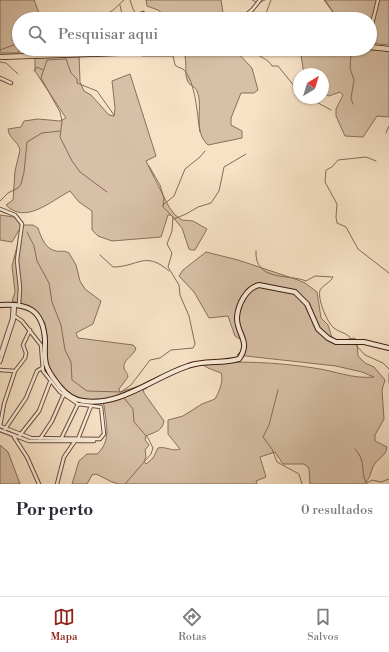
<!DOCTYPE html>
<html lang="pt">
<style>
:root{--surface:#fff;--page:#f7f7f7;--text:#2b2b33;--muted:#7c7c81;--line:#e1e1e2;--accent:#8f2418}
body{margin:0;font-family:"Libre Bodoni",serif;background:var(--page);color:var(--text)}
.compass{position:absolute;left:293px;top:68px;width:36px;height:36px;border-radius:50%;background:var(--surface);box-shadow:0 1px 3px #0004;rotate:38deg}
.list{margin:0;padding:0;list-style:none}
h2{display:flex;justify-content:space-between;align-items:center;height:52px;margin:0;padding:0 16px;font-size:17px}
h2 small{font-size:13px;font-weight:400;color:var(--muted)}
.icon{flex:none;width:22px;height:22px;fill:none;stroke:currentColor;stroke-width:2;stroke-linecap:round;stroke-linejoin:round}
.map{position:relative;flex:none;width:389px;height:484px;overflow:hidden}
.search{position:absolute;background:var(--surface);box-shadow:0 1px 3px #0004;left:12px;right:12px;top:12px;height:44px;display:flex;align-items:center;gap:10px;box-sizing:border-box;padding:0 14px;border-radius:22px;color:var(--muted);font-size:15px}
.sheet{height:112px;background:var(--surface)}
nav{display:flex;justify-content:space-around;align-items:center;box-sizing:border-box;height:56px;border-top:1px solid var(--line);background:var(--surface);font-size:11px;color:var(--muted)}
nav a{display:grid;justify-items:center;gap:2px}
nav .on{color:var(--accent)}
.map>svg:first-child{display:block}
.green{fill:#d7c0a7;stroke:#896e5b}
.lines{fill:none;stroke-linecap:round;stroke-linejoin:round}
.stream{stroke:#856b58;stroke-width:1}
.street-casing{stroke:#6a4e3d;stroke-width:4.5}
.secondary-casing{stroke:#3b1c0f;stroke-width:6}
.primary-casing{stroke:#3b1c0f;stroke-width:6}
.street{stroke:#faecda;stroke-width:2.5}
.secondary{stroke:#faecda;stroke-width:4}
.primary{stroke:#f7e2c6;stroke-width:4.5}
</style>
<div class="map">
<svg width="389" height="484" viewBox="0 0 389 484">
<rect width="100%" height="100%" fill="#f7e2c6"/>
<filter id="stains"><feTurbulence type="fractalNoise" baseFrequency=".005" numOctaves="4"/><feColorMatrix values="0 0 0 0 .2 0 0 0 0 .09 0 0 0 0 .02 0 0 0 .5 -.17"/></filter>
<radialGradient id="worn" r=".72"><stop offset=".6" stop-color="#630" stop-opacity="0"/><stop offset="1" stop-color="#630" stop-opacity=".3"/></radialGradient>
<path class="green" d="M0,0h34l5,13 11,6h-31v8h-2l2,26h-19z
M146,0h75l3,19h-54l-12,-9 -11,-4z
M324,0h65v45l-19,-2v-24h-32z
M300,49l89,1v67l-12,-1 -14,21 -18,-1 -9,-20v-7l7,-14 -3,-3 -11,4 -5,-2 -1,-20h-19z
M235,50l17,18 6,22 -4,3h-13l-10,25v7l11,6v7l-34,7c-16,-15 -4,-37 -11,-54 -2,-5 -7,-5 -9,-9 -4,-8 -1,-17 -3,-25l3,-4z
M79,54l1,28 4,9 7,4 18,20 5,1 1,-8 -3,-27 18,-7 26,82 -10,5 23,46 6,8 7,5 11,1 14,8 -12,21h-4l-2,-1 -7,-21 -11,-13h-3l-7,22 -49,4 -14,-5 -6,-6v-19l-13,-9 -9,-11c-19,10 -45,34 -64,14l7,-5 2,-29 5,-21c-2,-9 -11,-11 -12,-21l13,-2 3,-6 14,-2 22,2 6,-3 -31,-47v-13l-4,-2z
M0,215l14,2 8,8h11l5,3c3,9 7,21 18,23 5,1 8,-1 13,2l7,12 4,16 5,8 16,12 -8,23 -17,9 2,5 55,7 3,3c-2,8 -14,12 -12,20 1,4 4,5 4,9l-9,12 1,3 26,-8v5h-3l1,4 20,28c-2,11 -10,11 -18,15l-1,4 4,5 -4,5 1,7 -2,4 2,3 7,-6 5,-10c8,-2 14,4 22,1l-12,-15v-14l15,-4 19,-12 13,-5c4,-7 9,-18 6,-26l-13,-5 -8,-5c39,-2 76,-1 114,5 22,3 37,11 60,9l-12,-5 -26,-6 -99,-11 4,-4 2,-10 -8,-5 -7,-20 -19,2 -15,-26 -15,-16 4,-6 23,-18 32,8 60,20 7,3 12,9 4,26 7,7 4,13 7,3 15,-3 3,2 1,16 7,7 9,4 11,13 -3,10 2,29 -9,16v6l12,6c-1,10 -11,12 -14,20 -3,7 -3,12 -9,17h-54l-1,-16 -5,-4h-21l-8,-12 -15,5 6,20 -10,4 1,3h-138l-7,-2 -16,-8 -4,1 -5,9h-15l7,-23 8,-7h10c15,-13 9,-31 7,-49l-6,-6 -11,1 -19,-6 -19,-24 -2,-13v-21l-2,-13 -5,-7 -12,-10 -16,-5 3,-9 -3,-26 9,-35 -2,-1 -7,12 -12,-2z
M0,445l8,7 12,32h-20z"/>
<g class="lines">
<path class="stream" d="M130,0l3,9 4,6
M252,0l4,2
M325,0l13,19
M260,2l5,-2
M120,5l3,14
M140,17l9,2
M97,19l15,-8 12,-11
M262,19l3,-3 6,-16
M252,49c5,8 16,9 20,17h6l21,26
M347,49l4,5 -1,14 4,12 -3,18 2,6
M0,50l19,-7
M139,54l3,2h31l2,9c2,2 6,3 8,4 13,12 14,46 17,63
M66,59l-19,1 -6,18 19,34 2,9 -2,16 12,24 8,11 27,20
M66,59l5,14 6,6v4l20,8 17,24
M0,62l6,1 12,11
M34,71l3,-4 6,3
M309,98l22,12
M386,133l3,-7
M376,161l-10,-4 -28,3 -6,7 -6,3 -1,12 12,22 -1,13 1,6 9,4 12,22 31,24
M0,201l8,-8 10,-5 3,-4 3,-12 3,-30 15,-9 18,-2
M163,205l11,-9 11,-27 15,-12 5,-6
M174,219l12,-5 12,-7 13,-4 8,-12 5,-24 22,-13
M27,232l7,14 3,15 12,22 3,19 9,23 4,25 6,12 1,18 15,11 34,1 10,-7 19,-25 10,-2 11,-8 22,-2 2,-4 -6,-28 -9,-21 -1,-10 -11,-18 4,-14 -5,-9 5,-13 1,-14 -10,-10 1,-9 -4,-13 -11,-19
M256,251c-2,31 34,23 50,30l9,-5 18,1c-2,5 -10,8 -13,13 -3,8 7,33 14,38 6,5 13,4 18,12
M100,255l13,12c25,0 32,-17 56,4
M355,344l10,11 18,8 6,6
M389,373v10
M278,390l-9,35 -6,12 9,12 5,13 22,12 3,10
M124,398l9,11 1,13 14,16 5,10 -2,6 -26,30
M355,449c13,15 4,23 12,35
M367,483l5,-3 9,2 8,-3"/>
<defs>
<path id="street" d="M131,19l12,-6
M241,19l11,-9 8,-10
M370,32l8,-32
M0,78l11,5
M0,209l15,6 7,9 -5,36 3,28 -1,16
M0,355l12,-36 1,-14
M0,362l14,-43 1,-14
M0,370l15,1
M0,426l31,12 69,1 4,-5 -3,-27 -23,-3 -18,-12 -17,-21 -2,-26 -19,-24 -9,-6
M0,426l4,-22 11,-33 10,-13 1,-5 -3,-8 7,-15
M5,429l21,-31 11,-27 5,-3
M0,430l29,11h65
M20,435l19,-24 11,-29
M14,437l13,20 12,27
M40,439l12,-18 11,-25
M61,439l17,-35
M78,439l13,-33
M57,484l7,-27 11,-16"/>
<path id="secondary" d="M0,305c27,-2 43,4 45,35 0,8 -1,16 1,24 2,9 9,16 14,23 6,7 14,13 23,14 37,6 71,-24 105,-35 16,-6 34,-2 51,-7 13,-18 -3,-25 -2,-42 1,-12 9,-29 22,-32l36,7 12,12 11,25 10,9 8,4h28l25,6"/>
<path id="primary" d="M370,47l19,2
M0,57l241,-8"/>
</defs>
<use href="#street" class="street-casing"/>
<use href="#secondary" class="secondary-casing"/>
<use href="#primary" class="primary-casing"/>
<use href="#street" class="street"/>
<use href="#secondary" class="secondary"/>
<use href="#primary" class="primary"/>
</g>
<rect width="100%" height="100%" filter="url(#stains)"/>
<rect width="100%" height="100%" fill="url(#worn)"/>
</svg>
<svg class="compass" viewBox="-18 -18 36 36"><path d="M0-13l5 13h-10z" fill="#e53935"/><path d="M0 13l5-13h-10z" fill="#7c7c81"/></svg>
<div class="search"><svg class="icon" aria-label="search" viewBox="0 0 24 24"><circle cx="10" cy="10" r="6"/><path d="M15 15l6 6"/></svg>Pesquisar aqui</div>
</div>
<section class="sheet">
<h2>Por perto<small>0 resultados</small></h2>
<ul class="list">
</ul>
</section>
<nav>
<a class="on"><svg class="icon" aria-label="map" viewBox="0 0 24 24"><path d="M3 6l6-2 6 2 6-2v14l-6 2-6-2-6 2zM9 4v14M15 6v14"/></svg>Mapa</a>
<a><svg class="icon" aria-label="directions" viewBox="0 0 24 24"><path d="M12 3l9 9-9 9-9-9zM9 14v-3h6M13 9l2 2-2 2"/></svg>Rotas</a>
<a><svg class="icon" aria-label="saved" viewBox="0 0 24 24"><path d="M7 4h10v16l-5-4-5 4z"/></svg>Salvos</a>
</nav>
